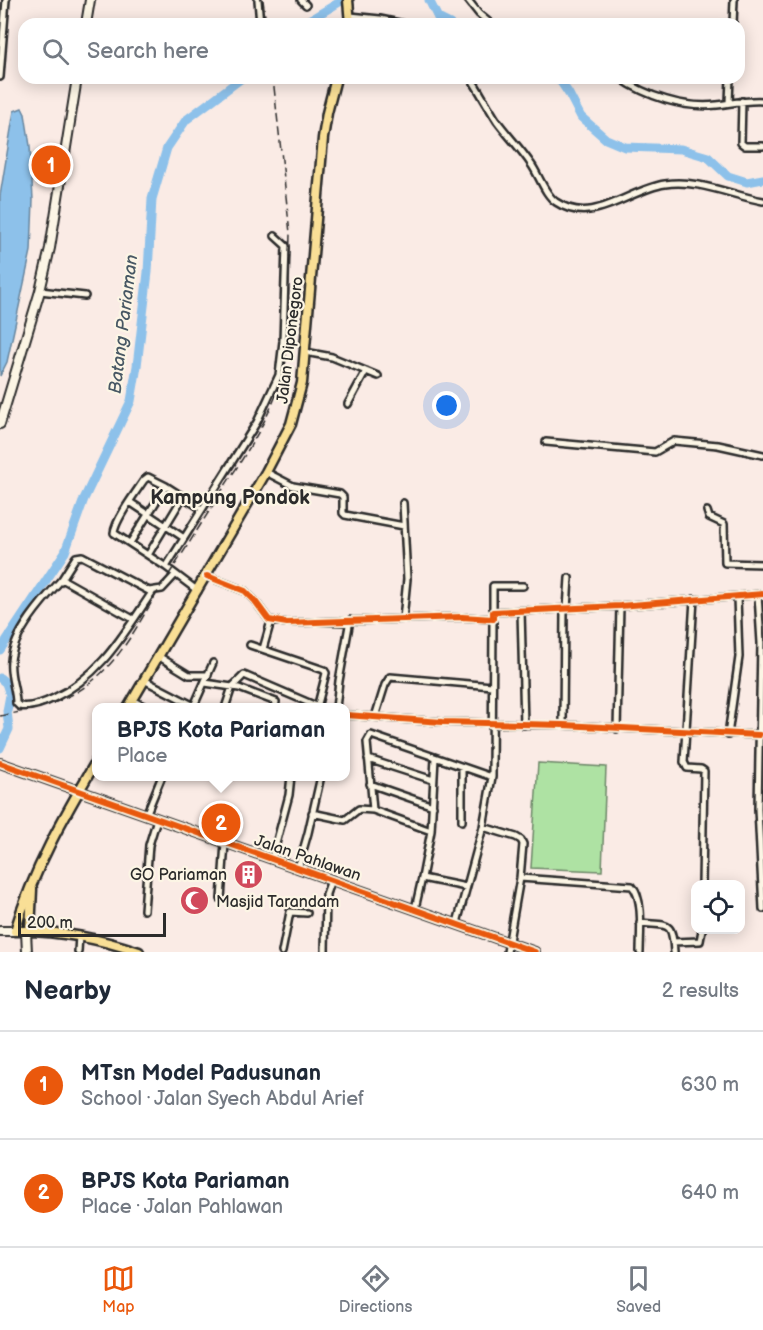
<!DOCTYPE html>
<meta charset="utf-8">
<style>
:root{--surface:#fff;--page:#f2f2f3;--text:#1f2937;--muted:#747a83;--line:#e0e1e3;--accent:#ea580c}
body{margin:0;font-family:"Balsamiq Sans",sans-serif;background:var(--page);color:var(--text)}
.controls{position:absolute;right:18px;bottom:18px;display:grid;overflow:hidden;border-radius:12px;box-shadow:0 3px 15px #0003}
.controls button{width:54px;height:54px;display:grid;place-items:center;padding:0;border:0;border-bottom:2px solid var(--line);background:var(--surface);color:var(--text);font:30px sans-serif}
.scale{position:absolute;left:18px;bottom:15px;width:148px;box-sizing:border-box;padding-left:6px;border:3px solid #2b2b2b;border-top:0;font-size:16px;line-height:21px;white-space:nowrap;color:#2b2b2b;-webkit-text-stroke:4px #fcf5e5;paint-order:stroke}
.you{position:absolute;left:447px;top:406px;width:21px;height:21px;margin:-15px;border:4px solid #fff;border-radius:50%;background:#1a73e8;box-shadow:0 0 0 9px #1a73e833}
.badge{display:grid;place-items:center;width:39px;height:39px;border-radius:50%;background:var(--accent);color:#fff;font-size:20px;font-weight:700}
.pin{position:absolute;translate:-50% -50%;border:3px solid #fff;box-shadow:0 2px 6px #0006}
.popup{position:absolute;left:92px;top:703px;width:258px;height:78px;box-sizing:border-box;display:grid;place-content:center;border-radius:12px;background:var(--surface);filter:drop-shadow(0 2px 4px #0005);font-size:20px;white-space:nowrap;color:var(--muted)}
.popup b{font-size:22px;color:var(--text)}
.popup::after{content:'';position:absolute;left:50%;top:100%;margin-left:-12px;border:12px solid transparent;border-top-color:var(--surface)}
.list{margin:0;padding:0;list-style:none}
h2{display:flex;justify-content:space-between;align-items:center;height:78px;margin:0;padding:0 24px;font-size:26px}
h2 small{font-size:20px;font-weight:400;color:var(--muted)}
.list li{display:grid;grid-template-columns:39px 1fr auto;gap:18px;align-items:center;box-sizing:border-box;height:108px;padding:0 24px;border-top:2px solid var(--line)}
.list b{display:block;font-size:22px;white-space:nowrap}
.list p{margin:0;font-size:20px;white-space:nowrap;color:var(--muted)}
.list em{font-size:20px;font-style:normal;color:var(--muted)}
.icon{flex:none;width:33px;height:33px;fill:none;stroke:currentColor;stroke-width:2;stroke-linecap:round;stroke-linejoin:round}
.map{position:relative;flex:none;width:763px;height:952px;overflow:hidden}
.search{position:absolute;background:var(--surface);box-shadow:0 3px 15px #0003;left:18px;right:18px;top:18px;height:66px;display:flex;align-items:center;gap:15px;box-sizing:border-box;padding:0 21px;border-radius:18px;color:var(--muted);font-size:22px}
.sheet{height:294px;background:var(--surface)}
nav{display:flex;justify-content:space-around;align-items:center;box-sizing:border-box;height:84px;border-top:2px solid var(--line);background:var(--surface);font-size:16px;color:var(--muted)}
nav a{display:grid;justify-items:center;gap:3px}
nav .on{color:var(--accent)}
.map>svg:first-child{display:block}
.green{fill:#aee2a3;stroke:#6c8667;stroke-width:1.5}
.water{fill:#8dc1ea;stroke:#66859e;stroke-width:1.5}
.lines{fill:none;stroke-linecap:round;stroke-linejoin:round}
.river{stroke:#8dc1ea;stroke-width:9}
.street-casing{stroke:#2b2b2b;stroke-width:10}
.secondary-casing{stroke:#2b2b2b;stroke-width:12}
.primary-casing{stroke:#2b2b2b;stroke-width:13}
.street{stroke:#fcf5e5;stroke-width:5}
.secondary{stroke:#fcf5e5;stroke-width:8}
.primary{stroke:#f9df96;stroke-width:8}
.rail{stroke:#2b2b2b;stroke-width:1.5;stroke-dasharray:9 4.5;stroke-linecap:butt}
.cycleway-casing{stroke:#fcf5e5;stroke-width:10}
.cycleway{stroke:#e8590c;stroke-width:6}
.labels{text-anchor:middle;stroke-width:4.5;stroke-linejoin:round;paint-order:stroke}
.street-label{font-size:16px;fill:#2b2b2b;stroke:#fcf5e5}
.poi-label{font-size:16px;fill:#2b2b2b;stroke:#fcf5e5;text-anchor:end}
.water-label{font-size:18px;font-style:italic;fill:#485864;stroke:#fcf5e5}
.quarter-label{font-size:20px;font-weight:bold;fill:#2b2b2b;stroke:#fcf5e5}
</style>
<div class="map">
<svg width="763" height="952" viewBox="0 0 763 952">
<rect width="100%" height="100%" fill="#faebe5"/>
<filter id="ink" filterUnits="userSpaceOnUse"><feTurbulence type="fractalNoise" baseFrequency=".0167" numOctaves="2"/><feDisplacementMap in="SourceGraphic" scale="12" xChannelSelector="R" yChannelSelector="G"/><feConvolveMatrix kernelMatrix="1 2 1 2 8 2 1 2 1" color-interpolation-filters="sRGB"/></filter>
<g filter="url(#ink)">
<path class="green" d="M538,763l68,4 -4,104 -71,-3z"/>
<path class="water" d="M22,108l3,6 5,32 3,54 -2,51 -24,111 -7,14v-180l14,-85z"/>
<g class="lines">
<path class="river" d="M429,0l9,18 12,6
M303,24l40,-24
M555,78l6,4 8,12 12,23 25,22 19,8 56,2 27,8 20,19 19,6 16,-3
M0,650l65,-98 19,-53 47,-98 6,-35 11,-94 4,-73 15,-51 19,-28 56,-42
M0,678l6,5 4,12 -3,16 2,18 -9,19"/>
<defs>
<path id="street" d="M258,0l2,24
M301,0l5,5
M468,0l11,14 12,10
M350,16l30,3 24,5
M733,24l1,-24
M0,77l6,-77
M471,78c9,14 17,29 26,43 11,15 24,28 34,43 8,11 14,31 25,38 37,25 73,-13 109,-18 34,-5 65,11 98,17
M620,78c26,18 64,31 97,27 16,-2 30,-5 46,-4
M742,101l-1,42 4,3h18
M729,102l1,-24
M40,291l45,5
M305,352l27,5 46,19
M348,404l18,-33
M546,442l109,10 19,-11 44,4 45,10
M266,472l27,14 47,8 3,3v16l2,2 59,11
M130,502l54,36
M403,503l4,76 -4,40
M707,511l2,6 15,7 1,39 38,1
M130,543l36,-57
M148,555l35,-58
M166,567l-52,-34c1,-13 22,-41 30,-53l4,-3 18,9 36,23
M207,576l38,15 10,10 14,19 18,3 175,-6 31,2v-7l127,-6 143,-12
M62,579c-18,20 -49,54 -51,82 -2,14 5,28 5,42l3,3c11,2 25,-3 35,-8 48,-23 70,-65 99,-107
M198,591l-32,-24 91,-145 22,-47 4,-34 3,-95 -11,-10
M758,595l3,48 -3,166 5,100
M694,599l-10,163 3,6 14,1 3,2 -2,113
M567,609l2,-31
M521,611l3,114
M493,612v-26h30
M133,619l-71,-40 14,-22 6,-1 67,35 13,-2 13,-14
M250,645l74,25 2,3 -9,35
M263,649l8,-28
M158,656l31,19h19
M144,680l54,28
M205,683l34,5 37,14 -1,6
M132,700l15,8
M193,708l20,-45
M225,708l7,-21 12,-12 77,33
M336,708l3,-27 11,-61
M346,715l96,7 121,3 196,10
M375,717l10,-32 5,-8 102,9
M563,725l1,-116
M617,729l3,-123
M728,735l11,-78 -2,-60
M435,758l-4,73 -58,-21 -6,-68 4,-7 121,42
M368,759l65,21
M462,767v54
M370,784l63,22
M312,813l33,7 14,-11 14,1
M146,815l16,-39
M483,827l33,10 5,3 2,4 -3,34 -13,74
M431,831l-9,47 44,9
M272,859l17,-64 2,-19
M298,868l10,-35 13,-57
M520,878l112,8c12,12 8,50 8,66
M221,899l4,-56
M415,909l7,-31
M144,910l5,-65 8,-26
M457,923l26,-96 9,-50 1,-158
M640,923c29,3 32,-3 34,29
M673,942l27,-1 2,-11
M78,952l1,-17
M282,952l8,-40 17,1
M325,952l1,-58 5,-14"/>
<path id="secondary" d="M86,24l4,-24
M0,424l40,-133 10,-43 27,-170
M0,763l535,189
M0,931h15
M26,931l1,21"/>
<path id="primary" d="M348,0l2,24
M128,708l138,-236 25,-48 11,-41 21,-245 4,-25 9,-35
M97,760c-33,56 -64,110 -82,171 43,-1 83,7 124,21
M30,931l2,-42"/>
</defs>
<use href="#street" class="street-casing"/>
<use href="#secondary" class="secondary-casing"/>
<use href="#primary" class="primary-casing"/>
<use href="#street" class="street"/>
<use href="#secondary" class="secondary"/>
<use href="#primary" class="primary"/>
<path class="rail" d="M263,0l3,24
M0,716c36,-7 68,-13 96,-38 29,-25 46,-61 66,-93 21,-32 41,-64 61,-96 27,-42 57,-85 64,-135l3,-121 -17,-155"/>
<defs>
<path id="cycleway" d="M207,576l38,15 10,10 14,19 18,3 175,-6 31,2v-7l127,-6 143,-12
M346,715l96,7 121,3 196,10
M0,763l535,189"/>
</defs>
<use href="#cycleway" class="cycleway-casing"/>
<use href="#cycleway" class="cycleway"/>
</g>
</g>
<defs>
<symbol id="building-disc" viewBox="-11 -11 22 22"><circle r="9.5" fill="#d1495b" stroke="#fcf5e5"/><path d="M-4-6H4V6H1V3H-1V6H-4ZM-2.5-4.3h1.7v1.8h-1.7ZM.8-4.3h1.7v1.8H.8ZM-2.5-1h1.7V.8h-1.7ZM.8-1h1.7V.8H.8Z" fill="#fff"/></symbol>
<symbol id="mosque-disc" viewBox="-11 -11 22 22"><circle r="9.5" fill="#d1495b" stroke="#fcf5e5"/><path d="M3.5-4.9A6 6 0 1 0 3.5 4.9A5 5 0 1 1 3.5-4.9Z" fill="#fff"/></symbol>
</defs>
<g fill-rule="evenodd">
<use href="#building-disc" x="232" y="858" width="33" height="33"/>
<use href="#mosque-disc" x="178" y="884" width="33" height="33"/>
</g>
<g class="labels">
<g class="street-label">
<text transform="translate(289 340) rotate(-83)" y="6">Jalan Diponegoro</text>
<text transform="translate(308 857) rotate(19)" y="6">Jalan Pahlawan</text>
</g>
<g class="poi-label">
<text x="227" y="880">GO Pariaman</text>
<text x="216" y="907" text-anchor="start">Masjid Tarandam</text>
</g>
<g class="water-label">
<text transform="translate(123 324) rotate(-83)" y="6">Batang Pariaman</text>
</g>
<g class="quarter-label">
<text x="230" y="504">Kampung Pondok</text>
</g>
</g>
</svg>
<div class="controls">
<button><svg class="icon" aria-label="locate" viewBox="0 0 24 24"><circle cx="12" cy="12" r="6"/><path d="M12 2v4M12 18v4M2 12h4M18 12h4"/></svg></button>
</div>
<div class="scale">200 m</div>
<div class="you"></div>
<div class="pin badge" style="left:51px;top:165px">1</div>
<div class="pin badge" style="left:221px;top:823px">2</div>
<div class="popup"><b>BPJS Kota Pariaman</b>Place</div>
<div class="search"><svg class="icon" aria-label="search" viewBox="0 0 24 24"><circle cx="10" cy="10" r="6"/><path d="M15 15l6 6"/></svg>Search here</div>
</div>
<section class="sheet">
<h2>Nearby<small>2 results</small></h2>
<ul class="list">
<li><span class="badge">1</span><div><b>MTsn Model Padusunan</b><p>School · Jalan Syech Abdul Arief</p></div><em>630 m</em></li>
<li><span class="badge">2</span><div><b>BPJS Kota Pariaman</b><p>Place · Jalan Pahlawan</p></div><em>640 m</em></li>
</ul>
</section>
<nav>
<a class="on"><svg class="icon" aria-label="map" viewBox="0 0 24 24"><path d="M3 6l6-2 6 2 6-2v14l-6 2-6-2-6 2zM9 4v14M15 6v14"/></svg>Map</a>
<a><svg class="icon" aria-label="directions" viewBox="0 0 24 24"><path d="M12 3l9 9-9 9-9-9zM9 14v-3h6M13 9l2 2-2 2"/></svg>Directions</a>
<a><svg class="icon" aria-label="saved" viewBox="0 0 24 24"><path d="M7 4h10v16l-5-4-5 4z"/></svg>Saved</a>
</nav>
